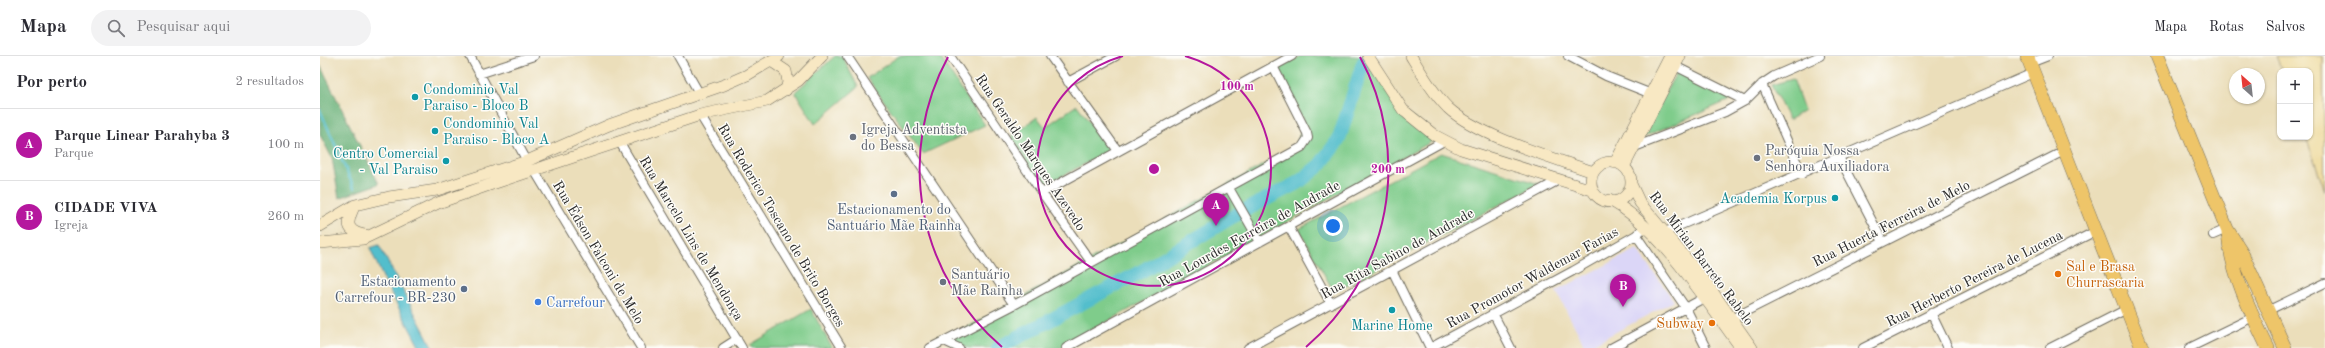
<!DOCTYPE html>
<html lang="pt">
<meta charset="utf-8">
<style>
:root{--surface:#fff;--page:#f2f2f3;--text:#2b2b33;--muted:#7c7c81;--line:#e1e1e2;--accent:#b5179e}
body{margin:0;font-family:"Old Standard TT",serif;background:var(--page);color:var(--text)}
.controls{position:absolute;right:12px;top:12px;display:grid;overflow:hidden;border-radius:8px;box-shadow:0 1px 3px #0004}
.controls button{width:36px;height:36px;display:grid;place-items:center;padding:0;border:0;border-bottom:1px solid var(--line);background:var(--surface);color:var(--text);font:20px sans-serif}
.compass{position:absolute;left:1909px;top:12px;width:36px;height:36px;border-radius:50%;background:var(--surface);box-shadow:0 1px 3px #0004;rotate:333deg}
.you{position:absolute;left:1013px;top:170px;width:14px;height:14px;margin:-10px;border:3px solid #fff;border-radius:50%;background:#1a73e8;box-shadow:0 0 0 6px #1a73e833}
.badge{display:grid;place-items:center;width:26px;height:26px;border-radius:50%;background:var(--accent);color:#fff;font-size:13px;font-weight:700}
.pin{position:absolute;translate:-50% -33px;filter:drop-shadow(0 1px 2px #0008)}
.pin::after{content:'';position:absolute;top:21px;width:14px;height:12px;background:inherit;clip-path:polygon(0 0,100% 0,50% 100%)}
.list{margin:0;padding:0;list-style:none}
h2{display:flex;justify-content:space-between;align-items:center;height:52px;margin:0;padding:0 16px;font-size:17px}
h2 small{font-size:13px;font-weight:400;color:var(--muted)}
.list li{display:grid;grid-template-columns:26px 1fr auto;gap:12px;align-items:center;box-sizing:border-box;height:72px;padding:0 16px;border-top:1px solid var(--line)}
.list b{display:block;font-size:15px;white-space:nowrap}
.list p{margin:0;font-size:13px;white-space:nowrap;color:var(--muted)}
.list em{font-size:13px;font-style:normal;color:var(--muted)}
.icon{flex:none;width:22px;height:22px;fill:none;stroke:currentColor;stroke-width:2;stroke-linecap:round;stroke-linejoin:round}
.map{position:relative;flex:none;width:2005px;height:292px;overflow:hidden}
header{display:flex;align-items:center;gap:24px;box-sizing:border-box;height:56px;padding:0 20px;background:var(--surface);border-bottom:1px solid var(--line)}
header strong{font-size:19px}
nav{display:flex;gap:22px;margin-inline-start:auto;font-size:14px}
.search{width:280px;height:36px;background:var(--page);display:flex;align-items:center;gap:10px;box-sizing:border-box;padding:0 14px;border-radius:22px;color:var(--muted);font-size:15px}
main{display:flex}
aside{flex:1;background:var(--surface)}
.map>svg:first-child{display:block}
.built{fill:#dbd6f7}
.green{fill:#7fcc8b;stroke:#557c5b}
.forest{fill:#67b077;stroke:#496e51}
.sand{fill:#eeda9e;stroke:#8c8264}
.water{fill:#52becc;stroke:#3e747c}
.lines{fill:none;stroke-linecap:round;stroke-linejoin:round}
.stream{stroke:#52becc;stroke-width:2.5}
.river{stroke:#52becc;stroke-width:14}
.street-casing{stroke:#6e6a5d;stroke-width:10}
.secondary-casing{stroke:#6e6a5d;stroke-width:12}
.primary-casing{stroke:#6e6a5d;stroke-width:14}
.street{stroke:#fff;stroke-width:8}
.secondary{stroke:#f8e8c3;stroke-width:11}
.primary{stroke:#eec569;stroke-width:13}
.ring{fill:none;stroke:#b5179e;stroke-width:2}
.culture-dot{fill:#0f9aa8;stroke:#fdfcf7;stroke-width:1.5}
.worship-dot{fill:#6b7280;stroke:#fdfcf7;stroke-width:1.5}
.service-dot{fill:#5c6f8a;stroke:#fdfcf7;stroke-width:1.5}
.food-dot{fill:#e8710a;stroke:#fdfcf7;stroke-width:1.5}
.shop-dot{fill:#3f7fe0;stroke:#fdfcf7;stroke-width:1.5}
.labels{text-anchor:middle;stroke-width:3;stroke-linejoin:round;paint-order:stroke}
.culture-label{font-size:14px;fill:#0d838f;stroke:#fdfcf7;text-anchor:start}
.worship-label{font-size:14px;fill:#5b616d;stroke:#fdfcf7;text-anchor:start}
.street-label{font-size:14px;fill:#2b2b2b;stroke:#fdfcf7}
.service-label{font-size:14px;fill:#4e5e75;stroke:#fdfcf7}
.food-label{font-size:14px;fill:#c56008;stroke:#fdfcf7;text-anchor:start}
.shop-label{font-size:14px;fill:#366cbe;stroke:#fdfcf7;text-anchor:start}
.centre{fill:#b5179e;stroke:#fdfcf7;stroke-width:2}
.ring-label{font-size:12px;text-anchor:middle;font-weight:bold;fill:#b5179e;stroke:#fdfcf7;stroke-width:3;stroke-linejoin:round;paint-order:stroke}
</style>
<header>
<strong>Mapa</strong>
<div class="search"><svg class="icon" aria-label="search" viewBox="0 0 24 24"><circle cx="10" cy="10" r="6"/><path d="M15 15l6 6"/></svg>Pesquisar aqui</div>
<nav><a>Mapa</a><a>Rotas</a><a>Salvos</a></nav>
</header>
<main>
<aside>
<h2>Por perto<small>2 resultados</small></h2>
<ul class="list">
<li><span class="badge">A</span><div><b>Parque Linear Parahyba 3</b><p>Parque</p></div><em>100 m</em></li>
<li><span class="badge">B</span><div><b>CIDADE VIVA</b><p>Igreja</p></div><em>260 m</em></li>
</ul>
</aside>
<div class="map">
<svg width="2005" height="292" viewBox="0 0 2005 292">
<rect width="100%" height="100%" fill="#fdfcf7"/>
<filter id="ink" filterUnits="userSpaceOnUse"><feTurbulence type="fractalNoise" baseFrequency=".025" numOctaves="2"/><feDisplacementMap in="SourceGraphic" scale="8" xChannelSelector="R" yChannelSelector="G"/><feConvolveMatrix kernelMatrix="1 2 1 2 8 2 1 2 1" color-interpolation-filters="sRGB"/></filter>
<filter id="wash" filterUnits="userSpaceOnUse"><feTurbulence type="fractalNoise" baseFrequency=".012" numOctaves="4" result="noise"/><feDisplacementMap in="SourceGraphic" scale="16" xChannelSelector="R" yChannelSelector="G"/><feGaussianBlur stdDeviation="0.9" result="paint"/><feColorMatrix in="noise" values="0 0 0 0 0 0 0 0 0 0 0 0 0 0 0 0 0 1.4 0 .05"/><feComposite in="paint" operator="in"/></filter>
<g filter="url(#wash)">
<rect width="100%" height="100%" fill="#ebdeba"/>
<path class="built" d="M1317,193l37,52 -88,47 -30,-57z"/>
<path class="green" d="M515,0h7l16,31 -43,37 -20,-32z
M579,0h40l46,69 -62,29 -56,-76z
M981,0h68l34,54 35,28 -378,210h-92l-22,-9 350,-192 7,-25 -24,-54z
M1358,14l59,27 -98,42z
M1473,23l11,31 -15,10 -18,-35z
M757,49l33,45 -68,37 -31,-51 26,-19 8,10z
M1121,97l98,31 -205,108 -35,-63z
M491,253l21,39h-80l-2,-3z"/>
<path class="forest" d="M0,9l59,119 -40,14 -7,-40 -12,-23z"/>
<path class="sand" d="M1956,0h47l2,135 -19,-54h4v-66h-28z"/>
<path class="water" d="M59,189l54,103h-13l-35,-66 -15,-34z"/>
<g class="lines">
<path class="stream" d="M0,54l34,78"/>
<path class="river" d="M678,292l144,-77 90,-54 67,-35 21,-17 19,-26 24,-76"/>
</g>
</g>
<g filter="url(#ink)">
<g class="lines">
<defs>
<path id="street" d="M150,0l57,105
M358,0l21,37
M527,0l167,249
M630,0l92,137 49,69
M730,0l68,95
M1248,0l38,20 48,19
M1710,7l18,-7
M1351,8l74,37
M159,18l55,-18
M748,26l48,-26
M1442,28l40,90
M380,59l142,233
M299,85l123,207
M1312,92l93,-36 20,-11 17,-17 12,-8 46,-20
M1519,101l44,85
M214,114l107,178
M909,132l31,54
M722,137l250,-137
M969,171l42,77
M1345,176l368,-159
M1316,179l50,73 20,40
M1893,179l14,-6
M1072,214l38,78
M1949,254l56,-27
M1611,257l17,35
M1174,259l17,33
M1411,263l333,-168
M624,285l15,7
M403,292l14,-9
M610,292l84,-43 288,-158 6,-9 -1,-5 -34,-67
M746,292l378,-207
M928,292l311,-168
M1110,292l143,-77 63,-36 9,-8
M1291,292l93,-50
M1543,292l233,-117
M1730,292l77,-39
M1869,292l64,-31"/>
<path id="secondary" d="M1048,0l35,54 31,25 27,14 131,41
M1091,0c11,18 22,37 37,52 30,28 106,50 145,64
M451,5l15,10 2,11 -2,8
M1271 126a20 20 0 1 1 40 0a20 20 0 1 1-40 0Z
M1295,107l55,-107
M1304,111l56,-111
M1311,128l9,19 65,78 47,67
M1289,144c48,23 100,105 132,148
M35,149c-10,20 -9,27 14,31
M0,170l35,-21 34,-8 48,-7 90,-29 82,-36 115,-40 23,-10 32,-19
M0,187l43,-4 75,-36 51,-18 211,-70 67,-14 31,-20 24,-25"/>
<path id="primary" d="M1707,0l115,292
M1837,0l70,173 14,22 44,97
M1908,177c3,40 23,80 40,115"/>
</defs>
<use href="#street" class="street-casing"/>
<use href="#secondary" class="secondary-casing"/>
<use href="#primary" class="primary-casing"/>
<use href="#street" class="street"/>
<use href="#secondary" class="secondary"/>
<use href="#primary" class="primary"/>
</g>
</g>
<g class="ring">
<path d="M865 0A117 117 0 1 1 803 0"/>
<path d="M682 291A234 234 0 0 1 628 1M1040 1A234 234 0 0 1 986 291"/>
</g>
<g class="culture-dot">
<circle cx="95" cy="41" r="4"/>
<circle cx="115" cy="75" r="4"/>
<circle cx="126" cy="105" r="4"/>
<circle cx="1515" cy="142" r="4"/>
<circle cx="1072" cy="254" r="4"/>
</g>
<g class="worship-dot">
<circle cx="533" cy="81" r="4"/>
<circle cx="1437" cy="102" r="4"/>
<circle cx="623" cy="226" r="4"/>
</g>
<g class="service-dot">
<circle cx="574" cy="138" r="4"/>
<circle cx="144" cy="233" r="4"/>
</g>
<g class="food-dot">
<circle cx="1738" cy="218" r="4"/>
<circle cx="1392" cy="267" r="4"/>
</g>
<circle class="shop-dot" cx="218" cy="246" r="4"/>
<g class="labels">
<g class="culture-label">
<text x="103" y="38">Condominio Val<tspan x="103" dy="16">Paraiso - Bloco B</tspan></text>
<text x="123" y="72">Condominio Val<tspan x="123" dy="16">Paraiso - Bloco A</tspan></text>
<text x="118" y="102" text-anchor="end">Centro Comercial<tspan x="118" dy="16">- Val Paraiso</tspan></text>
<text x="1507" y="147" text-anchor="end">Academia Korpus</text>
<text x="1072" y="274" text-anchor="middle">Marine Home</text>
</g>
<g class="worship-label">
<text x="541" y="78">Igreja Adventista<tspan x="541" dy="16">do Bessa</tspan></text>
<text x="1445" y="99">Paróquia Nossa<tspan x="1445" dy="16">Senhora Auxiliadora</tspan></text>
<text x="631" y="223">Santuário<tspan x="631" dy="16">Mãe Rainha</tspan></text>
</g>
<g class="street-label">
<text transform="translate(711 96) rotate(56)" y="5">Rua Geraldo Marques Azevedo</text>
<text transform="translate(1571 167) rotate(-27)" y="5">Rua Huerta Ferreira de Melo</text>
<text transform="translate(462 169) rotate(59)" y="5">Rua Roderico Toscano de Brito Borges</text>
<text transform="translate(929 177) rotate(-29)" y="5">Rua Lourdes Ferreira de Andrade</text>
<text transform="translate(372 182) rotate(59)" y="5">Rua Marcelo Lins de Mendonça</text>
<text transform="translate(279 196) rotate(59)" y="5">Rua Édson Falconi de Melo</text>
<text transform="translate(1077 197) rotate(-29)" y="5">Rua Rita Sabino de Andrade</text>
<text transform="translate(1382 202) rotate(53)" y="5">Rua Mirian Barreto Rabelo</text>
<text transform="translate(1212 221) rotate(-29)" y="5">Rua Promotor Waldemar Farias</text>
<text transform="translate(1654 222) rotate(-27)" y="5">Rua Herberto Pereira de Lucena</text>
</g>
<g class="service-label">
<text x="574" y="158">Estacionamento do<tspan x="574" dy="16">Santuário Mãe Rainha</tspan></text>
<text x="136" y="230" text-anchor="end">Estacionamento<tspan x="136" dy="16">Carrefour - BR-230</tspan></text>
</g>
<g class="food-label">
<text x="1746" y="215">Sal e Brasa<tspan x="1746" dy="16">Churrascaria</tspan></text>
<text x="1384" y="272" text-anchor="end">Subway</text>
</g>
<g class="shop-label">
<text x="226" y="251">Carrefour</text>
</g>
</g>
<circle cx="834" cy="113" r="6" class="centre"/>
<g class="ring-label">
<text x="917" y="34">100 m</text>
<text x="1068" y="117">200 m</text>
</g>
</svg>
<div class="controls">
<button>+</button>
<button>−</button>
</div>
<svg class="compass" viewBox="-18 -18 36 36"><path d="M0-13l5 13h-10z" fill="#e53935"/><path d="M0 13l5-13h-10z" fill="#7c7c81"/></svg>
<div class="you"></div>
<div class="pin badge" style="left:896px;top:170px">A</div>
<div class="pin badge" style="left:1303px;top:251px">B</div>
</div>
</main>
